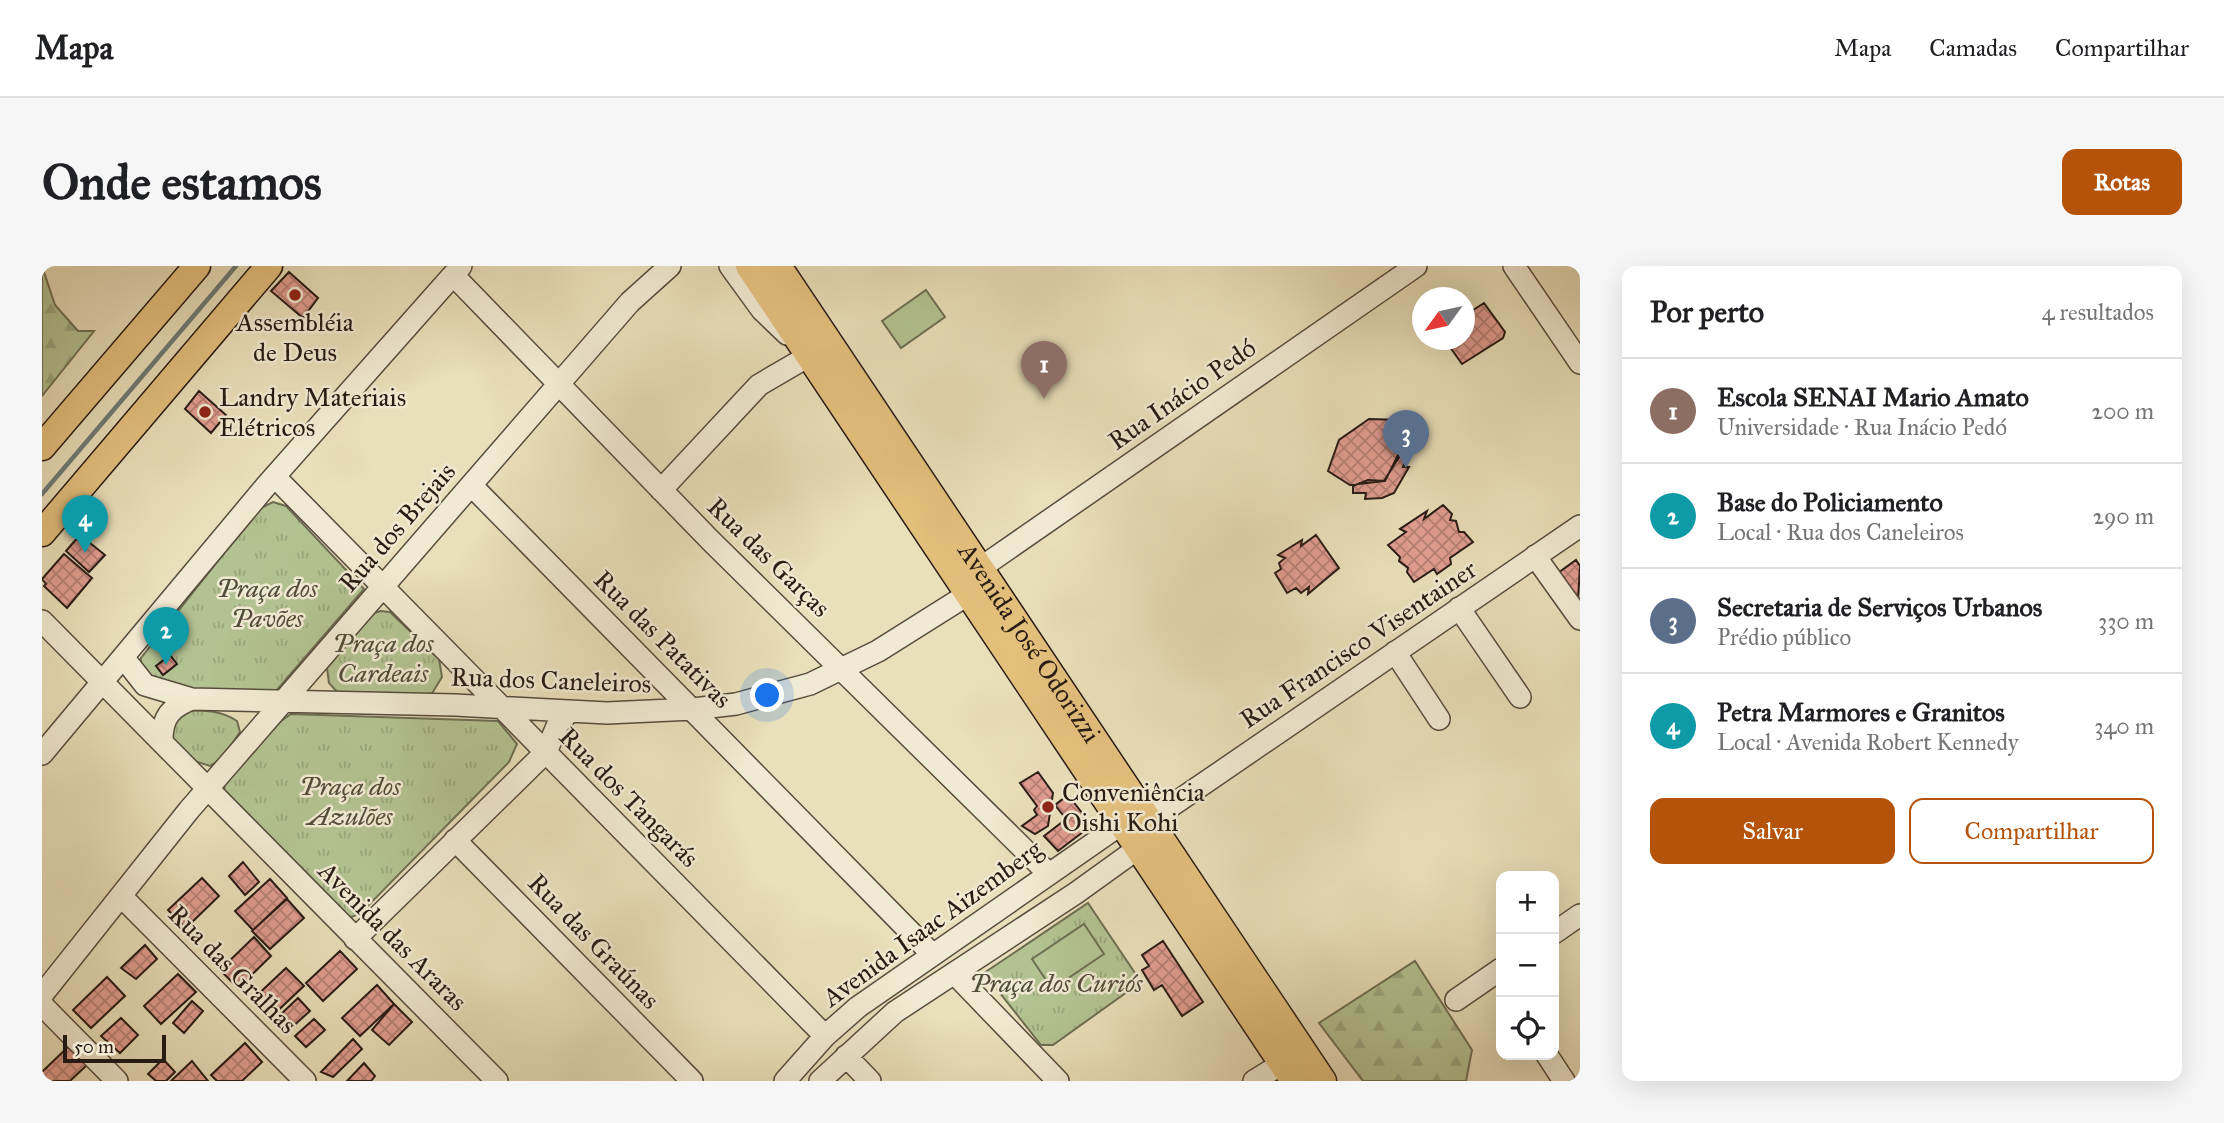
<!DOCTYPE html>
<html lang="pt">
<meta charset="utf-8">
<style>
:root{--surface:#fff;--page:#f6f6f6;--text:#202124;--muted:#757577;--line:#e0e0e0;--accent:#b45309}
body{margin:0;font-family:"IM FELL Great Primer",serif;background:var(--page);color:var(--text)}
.controls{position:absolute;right:21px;bottom:21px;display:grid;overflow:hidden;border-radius:14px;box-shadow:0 7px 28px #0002}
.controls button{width:63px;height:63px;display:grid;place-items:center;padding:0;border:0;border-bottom:2px solid var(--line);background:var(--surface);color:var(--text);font:35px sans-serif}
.compass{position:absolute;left:1370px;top:21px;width:63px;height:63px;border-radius:50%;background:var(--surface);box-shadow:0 7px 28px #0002;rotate:237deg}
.scale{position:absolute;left:21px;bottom:18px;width:103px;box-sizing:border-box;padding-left:7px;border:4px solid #281b14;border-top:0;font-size:19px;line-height:24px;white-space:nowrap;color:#281b14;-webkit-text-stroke:5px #f1ead2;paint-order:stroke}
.you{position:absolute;left:726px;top:430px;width:24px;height:24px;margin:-18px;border:5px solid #fff;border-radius:50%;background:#1a73e8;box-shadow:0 0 0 10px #1a73e833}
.badge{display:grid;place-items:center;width:46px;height:46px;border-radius:50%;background:var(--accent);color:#fff;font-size:23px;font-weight:700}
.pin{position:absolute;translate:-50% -58px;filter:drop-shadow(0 2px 4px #0008)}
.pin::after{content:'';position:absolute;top:37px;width:24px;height:21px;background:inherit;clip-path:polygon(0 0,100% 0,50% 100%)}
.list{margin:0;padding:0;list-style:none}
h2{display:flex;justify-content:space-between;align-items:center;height:91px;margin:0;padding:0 28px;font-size:30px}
h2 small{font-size:23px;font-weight:400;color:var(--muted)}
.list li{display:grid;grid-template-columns:46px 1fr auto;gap:21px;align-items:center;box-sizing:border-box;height:105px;padding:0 28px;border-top:2px solid var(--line)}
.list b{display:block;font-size:26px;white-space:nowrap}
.list p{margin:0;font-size:23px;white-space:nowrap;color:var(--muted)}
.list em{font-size:23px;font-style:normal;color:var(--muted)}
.actions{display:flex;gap:14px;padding:21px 28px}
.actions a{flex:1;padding:16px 0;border:2px solid var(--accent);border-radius:14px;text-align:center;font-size:24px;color:var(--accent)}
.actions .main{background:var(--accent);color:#fff}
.icon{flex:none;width:38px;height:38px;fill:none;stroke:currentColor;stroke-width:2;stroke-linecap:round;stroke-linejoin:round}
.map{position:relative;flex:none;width:1538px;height:815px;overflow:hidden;border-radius:14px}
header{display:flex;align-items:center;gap:42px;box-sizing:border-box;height:98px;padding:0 35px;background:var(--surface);border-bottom:2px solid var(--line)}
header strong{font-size:33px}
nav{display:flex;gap:38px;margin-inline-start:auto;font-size:24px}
.intro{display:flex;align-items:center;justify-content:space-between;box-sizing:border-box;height:168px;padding:0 42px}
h1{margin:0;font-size:49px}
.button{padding:18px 32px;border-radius:14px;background:var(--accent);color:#fff;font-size:24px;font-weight:700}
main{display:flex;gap:42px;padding:0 42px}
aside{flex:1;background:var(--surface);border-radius:14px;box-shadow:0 7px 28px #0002}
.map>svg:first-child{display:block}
.forest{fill:url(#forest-firs);stroke:#6e6e53;stroke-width:2}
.park{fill:url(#park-tufts);stroke:#6e6e53;stroke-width:2}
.pitch{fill:#b3c292;stroke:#6e6e53;stroke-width:2}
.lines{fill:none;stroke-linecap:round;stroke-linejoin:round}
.stream{stroke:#6d7a77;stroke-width:4.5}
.building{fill:url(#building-cross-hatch);stroke:#281b14;stroke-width:2}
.minor-casing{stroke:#584c3e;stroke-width:24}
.major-casing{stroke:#281b14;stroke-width:29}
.minor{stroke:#f1ead2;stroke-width:21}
.major{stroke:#e4c07d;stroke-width:26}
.poi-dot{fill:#8f2418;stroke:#f1ead2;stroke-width:2.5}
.labels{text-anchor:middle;stroke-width:5;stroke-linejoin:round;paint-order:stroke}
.poi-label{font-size:26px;fill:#281b14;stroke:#f1ead2;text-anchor:start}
.street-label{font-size:26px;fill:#281b14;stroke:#f1ead2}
.park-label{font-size:26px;font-style:italic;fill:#524d3a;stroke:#f1ead2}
</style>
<header>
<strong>Mapa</strong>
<nav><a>Mapa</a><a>Camadas</a><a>Compartilhar</a></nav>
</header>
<div class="intro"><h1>Onde estamos</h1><a class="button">Rotas</a></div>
<main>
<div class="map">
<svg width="1538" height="815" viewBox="0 0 1538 815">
<defs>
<pattern id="forest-firs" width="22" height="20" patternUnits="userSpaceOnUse" patternTransform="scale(1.75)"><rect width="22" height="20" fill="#b3c292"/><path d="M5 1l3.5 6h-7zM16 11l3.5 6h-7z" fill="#9aa67d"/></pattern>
<pattern id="park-tufts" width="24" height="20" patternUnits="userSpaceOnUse" patternTransform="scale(1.75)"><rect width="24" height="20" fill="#b3c292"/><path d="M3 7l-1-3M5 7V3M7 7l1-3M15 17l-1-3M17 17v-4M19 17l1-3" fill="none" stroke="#9aa67d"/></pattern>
<pattern id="building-cross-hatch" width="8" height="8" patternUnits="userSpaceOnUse" patternTransform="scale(1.75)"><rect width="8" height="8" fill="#e19d90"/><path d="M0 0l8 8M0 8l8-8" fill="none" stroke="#b67f74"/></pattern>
</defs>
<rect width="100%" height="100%" fill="#e9dfba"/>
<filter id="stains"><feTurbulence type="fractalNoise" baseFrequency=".00286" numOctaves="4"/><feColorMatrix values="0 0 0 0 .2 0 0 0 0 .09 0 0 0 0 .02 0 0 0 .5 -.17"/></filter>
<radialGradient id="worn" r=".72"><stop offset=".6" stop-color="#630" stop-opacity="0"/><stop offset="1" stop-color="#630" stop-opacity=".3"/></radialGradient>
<path class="forest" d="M0,0l13,39 23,26h16l-52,65z
M1373,695l57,89 -6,31h-103l-44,-58z"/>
<path class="park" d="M231,236l13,4 78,83 -88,102 -112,-2 -24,-19 1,-12 118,-149z
M338,345l10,1 49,47 3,18 -11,18 -92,-1 -10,-11 -2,-15 45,-54z
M135,444c22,1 40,-2 60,11l3,11 -18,26 -12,8 -22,-7 -18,-17z
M249,448l207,7 19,23 -8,18 -149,152 -12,4 -125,-123 3,-16 55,-58z
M1046,637l53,79 -88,63h-12l-57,-72z"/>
<path class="pitch" d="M884,24l19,27 -44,31 -19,-27z
M1042,658l20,30 -52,35 -20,-30z"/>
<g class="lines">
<path class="stream" d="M0,228l194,-228"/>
</g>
<path class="building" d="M247,6l29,26 -15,20 -32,-27z
M1442,37l21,29 -2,6 -41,26 -17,-24h19v-24z
M157,125l27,24 -15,18 -26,-24z
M1327,153l31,1 1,34 -17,27 -34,4 -22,-14 11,-31z
M1359,183l8,4 -6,14h6l-15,26 -12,5 -17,1 1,-6h-13v-7l15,-6 17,1z
M1401,239l9,9 -2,6 6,1 3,11h5l9,10 -23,16 1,6 -14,10 -3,-5 -20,13 -7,-10 1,-4 -9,-7 1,-4 -12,-12 18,-13 -6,-3 27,-18 -3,8z
M38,269l25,20 -16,17 -23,-21z
M1274,269l23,33 -31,26 1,-7 -8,6 -5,-5 -9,5 -12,-20 6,-4 -2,-6 6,-5 -7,-3 24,-15 -1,6z
M22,288l28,24 -25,30 -23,-22 2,-2 -4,-5z
M1534,294l4,6 -2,35 -20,-28z
M128,389l7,9 -14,11 -7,-9z
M996,506l15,21 -5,33 -13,8 -13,-8 15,-11 -3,-5 3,-4 -17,-23z
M1026,529l18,23 -3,14 -25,19 -14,-15 22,-17 -11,-14z
M201,596l16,20 -14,13 -16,-19z
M160,612l17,18 -33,32 -18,-18z
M228,613l17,19 -34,32 -18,-19z
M245,633l17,19 -34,31 -18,-18z
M212,671l17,19 -33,32 -18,-18z
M1121,675l40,61 -21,14 -20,-31 -8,5 -12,-20 7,-4 -7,-11z
M103,679l12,14 -21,20 -15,-11z
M298,685l17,18 -34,32 -17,-18z
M244,702l18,18 -34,32 -18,-18z
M136,708l18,18 -35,32 -17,-18z
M65,711l18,19 -34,32 -18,-18z
M335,719l17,19 -34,32 -18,-18z
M256,732l12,13 -19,17 -11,-13z
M150,735l11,10 -19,22 -11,-10z
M352,738l18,18 -23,23 -17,-15z
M79,752l17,17 -18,18 -19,-17z
M272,753l11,11 -19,17 -11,-11z
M311,773l9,10 -29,28 -12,-5z
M203,777l17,19 -20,19h-25l-6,-6z
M27,780l18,19 -17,16h-28v-9z
M121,793l12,13 -9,9h-10l-8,-7z
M150,795l16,20h-37z
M322,797l11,13 -4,5h-24z"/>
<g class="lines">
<defs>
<path id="minor" d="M688,0l32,44 25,24
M1472,0l66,97
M412,10l256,264 339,334
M233,211l550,559
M429,219l461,469
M619,224l98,-105 48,-28
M1493,290l45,63
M937,303l437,-303
M1417,342l61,89
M0,355l455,460
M1353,386l44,67
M81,391l22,28 47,14 263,6 152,8 86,-4 43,-5 74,-20 68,-33 89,-56
M120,474c0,-23 9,-33 30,-41
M0,488l224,-268 195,-220
M413,574l237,241
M80,631l183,184
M1512,667l26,-18
M313,673l191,-187 12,-28 11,-12
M912,707l104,108
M0,729l147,-185 441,-508 40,-36
M1414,734l45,-31
M0,739l75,76
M1505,789l17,26
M804,790l24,25
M743,815l40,-45 33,-29 285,-198 25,-1 412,-282
M778,815l75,-69 181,-119 75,-54
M1212,815l29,-18"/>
<g id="major">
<path d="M707,0l545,815"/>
<path id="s1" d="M736,0l545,815"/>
<path d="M0,181l155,-181"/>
<path d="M0,267l227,-267"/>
</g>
</defs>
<use href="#minor" class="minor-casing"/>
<use href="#major" class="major-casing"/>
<use href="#minor" class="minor"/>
<use href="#major" class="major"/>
</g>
<g class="poi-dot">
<circle cx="253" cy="29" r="7"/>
<circle cx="163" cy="146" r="7"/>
<circle cx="1006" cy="541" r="7"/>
</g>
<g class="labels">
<g class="poi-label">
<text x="253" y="65" text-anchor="middle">Assembléia<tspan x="253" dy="30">de Deus</tspan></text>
<text x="177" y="140">Landry Materiais<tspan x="177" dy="30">Elétricos</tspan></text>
<text x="1020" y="535">Conveniência<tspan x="1020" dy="30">Oishi Kohi</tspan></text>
</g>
<g class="street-label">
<text transform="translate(1140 128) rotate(-35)" y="9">Rua Inácio Pedó</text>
<text transform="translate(355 261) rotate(-49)" y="9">Rua dos Brejais</text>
<text transform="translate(727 291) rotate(44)" y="9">Rua das Garças</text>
<text transform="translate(621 373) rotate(45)" y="9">Rua das Patativas</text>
<text dy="9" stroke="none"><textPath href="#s1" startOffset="453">Avenida José Odorizzi</textPath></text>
<text transform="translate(1316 378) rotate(-34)" y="9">Rua Francisco Visentainer</text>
<text transform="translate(509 414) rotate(2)" y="9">Rua dos Caneleiros</text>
<text transform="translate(587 531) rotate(45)" y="9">Rua dos Tangarás</text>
<text transform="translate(890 657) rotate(-36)" y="9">Avenida Isaac Aizemberg</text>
<text transform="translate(351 670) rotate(45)" y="9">Avenida das Araras</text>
<text transform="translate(552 675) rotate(46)" y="9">Rua das Graúnas</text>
<text transform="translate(191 703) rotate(45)" y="9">Rua das Gralhas</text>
</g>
<g class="park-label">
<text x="225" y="331">Praça dos<tspan x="225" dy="30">Pavões</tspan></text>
<text x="341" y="386">Praça dos<tspan x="341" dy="30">Cardeais</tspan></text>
<text x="308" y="529">Praça dos<tspan x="308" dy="30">Azulões</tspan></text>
<text x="1014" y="726">Praça dos Curiós</text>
</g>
</g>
<rect width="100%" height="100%" filter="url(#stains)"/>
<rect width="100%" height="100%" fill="url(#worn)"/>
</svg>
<div class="controls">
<button>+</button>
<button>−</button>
<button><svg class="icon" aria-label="locate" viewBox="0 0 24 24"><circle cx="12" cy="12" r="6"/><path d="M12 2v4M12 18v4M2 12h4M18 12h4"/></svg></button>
</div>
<svg class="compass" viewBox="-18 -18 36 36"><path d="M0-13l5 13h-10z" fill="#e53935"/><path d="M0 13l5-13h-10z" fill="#757577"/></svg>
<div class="scale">50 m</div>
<div class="you"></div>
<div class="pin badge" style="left:1002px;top:133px;background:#8d6e63">1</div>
<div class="pin badge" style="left:124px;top:399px;background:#0f9aa8">2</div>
<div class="pin badge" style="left:1364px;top:202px;background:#5c6f8a">3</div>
<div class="pin badge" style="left:43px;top:287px;background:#0f9aa8">4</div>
</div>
<aside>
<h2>Por perto<small>4 resultados</small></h2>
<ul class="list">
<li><span class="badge" style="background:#8d6e63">1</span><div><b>Escola SENAI Mario Amato</b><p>Universidade · Rua Inácio Pedó</p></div><em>200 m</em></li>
<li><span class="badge" style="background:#0f9aa8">2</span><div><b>Base do Policiamento</b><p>Local · Rua dos Caneleiros</p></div><em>290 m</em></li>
<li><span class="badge" style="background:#5c6f8a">3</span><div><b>Secretaria de Serviços Urbanos</b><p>Prédio público</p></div><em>330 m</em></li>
<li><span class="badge" style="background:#0f9aa8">4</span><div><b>Petra Marmores e Granitos</b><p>Local · Avenida Robert Kennedy</p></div><em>340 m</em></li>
</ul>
<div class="actions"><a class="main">Salvar</a><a>Compartilhar</a></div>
</aside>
</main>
